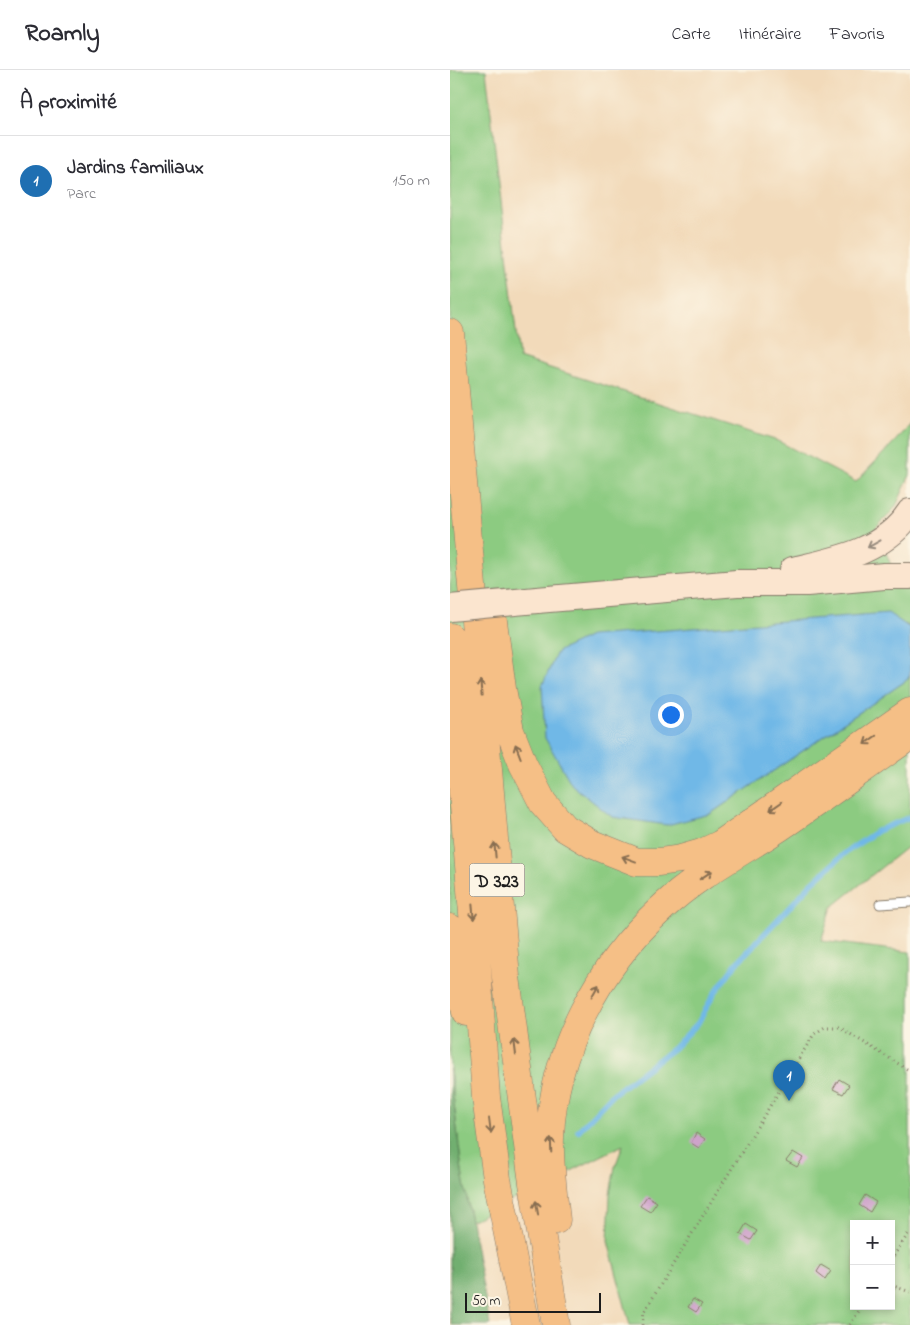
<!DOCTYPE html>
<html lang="fr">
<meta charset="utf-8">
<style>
:root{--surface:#fff;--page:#f2f2f3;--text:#2b2b33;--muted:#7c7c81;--line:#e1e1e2;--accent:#1f6fb2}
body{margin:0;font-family:"Indie Flower",sans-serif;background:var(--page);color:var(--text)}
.controls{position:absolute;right:15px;bottom:15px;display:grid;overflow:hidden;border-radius:0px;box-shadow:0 2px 8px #0003}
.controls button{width:45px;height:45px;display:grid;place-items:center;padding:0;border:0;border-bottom:1px solid var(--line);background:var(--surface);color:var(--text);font:25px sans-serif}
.scale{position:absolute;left:15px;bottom:12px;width:136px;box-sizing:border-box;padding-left:5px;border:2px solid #1c1c1c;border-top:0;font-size:14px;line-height:18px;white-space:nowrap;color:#1c1c1c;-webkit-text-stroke:4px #fcf5e5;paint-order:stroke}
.you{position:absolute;left:220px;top:644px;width:18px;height:18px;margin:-12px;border:4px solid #fff;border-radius:50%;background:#1a73e8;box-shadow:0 0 0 8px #1a73e833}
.badge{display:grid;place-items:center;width:32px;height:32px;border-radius:50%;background:var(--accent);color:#fff;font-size:16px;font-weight:700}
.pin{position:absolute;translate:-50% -41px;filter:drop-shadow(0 1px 2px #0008)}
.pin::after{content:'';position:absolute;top:26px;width:18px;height:15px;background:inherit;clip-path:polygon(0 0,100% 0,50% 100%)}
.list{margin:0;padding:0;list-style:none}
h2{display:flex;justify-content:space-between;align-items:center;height:65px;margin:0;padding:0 20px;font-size:21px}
h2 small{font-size:16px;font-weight:400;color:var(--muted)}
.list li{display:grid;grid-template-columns:32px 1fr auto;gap:15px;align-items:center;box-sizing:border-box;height:90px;padding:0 20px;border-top:1px solid var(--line)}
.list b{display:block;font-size:19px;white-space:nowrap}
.list p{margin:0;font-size:16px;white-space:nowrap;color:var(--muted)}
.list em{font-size:16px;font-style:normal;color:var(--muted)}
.map{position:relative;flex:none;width:460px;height:1255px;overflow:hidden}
header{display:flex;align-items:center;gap:30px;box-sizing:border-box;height:70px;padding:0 25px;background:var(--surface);border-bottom:1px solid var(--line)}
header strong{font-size:24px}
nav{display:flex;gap:28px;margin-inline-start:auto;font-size:18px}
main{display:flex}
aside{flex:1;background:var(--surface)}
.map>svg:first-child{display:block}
.green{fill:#8ccb81;stroke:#54744e;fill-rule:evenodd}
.forest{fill:#71af6f;stroke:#466646}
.water{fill:#70b8e7;stroke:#466a82}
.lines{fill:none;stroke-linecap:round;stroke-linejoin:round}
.stream{stroke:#70b8e7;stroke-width:5.5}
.building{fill:#cea3ca}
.lane-casing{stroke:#877b6b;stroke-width:11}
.secondary-casing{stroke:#877b6b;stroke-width:28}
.highway-casing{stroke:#877b6b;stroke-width:29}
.path{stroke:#877b6b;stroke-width:3;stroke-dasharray:1 4;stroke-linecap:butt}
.lane{stroke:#fff;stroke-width:9}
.secondary{stroke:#fbe5cf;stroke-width:26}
.highway{stroke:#f5bf86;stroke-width:28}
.secondary-bridge-casing{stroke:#877b6b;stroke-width:28;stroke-linecap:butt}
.secondary-bridge{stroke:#fbe5cf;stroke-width:26}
.oneway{stroke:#978b7e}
.oneway2{stroke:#886e51}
.labels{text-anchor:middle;stroke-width:5;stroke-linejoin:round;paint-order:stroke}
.shield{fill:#fcf5e5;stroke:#5f5d58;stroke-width:1}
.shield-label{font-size:19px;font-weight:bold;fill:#1c1c1c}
</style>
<header>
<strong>Roamly</strong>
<nav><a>Carte</a><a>Itinéraire</a><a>Favoris</a></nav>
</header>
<main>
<aside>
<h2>À proximité<small></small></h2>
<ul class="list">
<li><span class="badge">1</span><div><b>Jardins familiaux</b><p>Parc</p></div><em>150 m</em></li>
</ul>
</aside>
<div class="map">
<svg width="460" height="1255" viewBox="0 0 460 1255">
<rect width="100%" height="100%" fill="#fcf5e5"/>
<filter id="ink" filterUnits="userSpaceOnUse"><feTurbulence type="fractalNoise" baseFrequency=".02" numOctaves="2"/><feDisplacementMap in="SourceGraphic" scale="10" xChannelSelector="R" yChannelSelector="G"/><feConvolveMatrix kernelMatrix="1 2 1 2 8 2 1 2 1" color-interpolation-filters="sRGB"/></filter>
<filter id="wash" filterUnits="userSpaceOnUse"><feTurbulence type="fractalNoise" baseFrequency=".0096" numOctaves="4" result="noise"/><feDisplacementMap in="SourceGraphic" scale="20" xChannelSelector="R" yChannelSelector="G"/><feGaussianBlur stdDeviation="1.12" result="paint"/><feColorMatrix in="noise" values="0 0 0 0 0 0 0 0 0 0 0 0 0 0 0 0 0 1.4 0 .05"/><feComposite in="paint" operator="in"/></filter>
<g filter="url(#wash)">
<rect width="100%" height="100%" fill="#f2daba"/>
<path class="green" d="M0,0h36l33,288 259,83 78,41 41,-43 13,-16v52l-14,31 -7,9 -13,13 23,57 11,3v40l-4,-4 -196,190 197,-134 3,-5v176l-3,-4 -75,60 -11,34 89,11v373h-280l-22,-84 2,-47 5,-27 8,-22 -152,76 -9,-49 -12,-103zM404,1154h37v82h-37z"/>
<path class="forest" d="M0,999l12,103 28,153h-38l-2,-10z"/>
<path class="water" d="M438,543l22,15v47l-3,5 -197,134 -43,11 -55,-8 -40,-32 -27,-47 -3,-52 15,-34 33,-16z"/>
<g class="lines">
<path class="stream" d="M128,1061l35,-37 61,-46 24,-25 16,-29 21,-29 77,-82 33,-30 32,-22 33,-14"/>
</g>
<g id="blocks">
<path class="building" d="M389,1009l10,6 -6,9 -10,-5z
M246,1063l9,6 -6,9 -8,-5z
M343,1082l10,6 -6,9 -11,-6z
M415,1125l11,7 -6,10 -11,-7z
M197,1126l10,6 -7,10 -10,-6z
M296,1154l11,7 -6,9 -11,-6z
M371,1195l10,6 -6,9 -9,-7z
M243,1229l9,5 -6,8 -8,-5z"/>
</g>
</g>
<g filter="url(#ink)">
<use href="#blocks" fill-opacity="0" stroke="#877b6b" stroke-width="1"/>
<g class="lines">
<defs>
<path id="lane" d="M430,834l30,-2"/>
<path id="secondary" d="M343,500c43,-10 91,-18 117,-58
M87,530l200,-17h70l77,-7h26"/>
<path id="highway" d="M0,263l56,644 27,206 23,142
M42,544l10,75 8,42 13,33 20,39 22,25 27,16 45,18h22l22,-3 21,-6 19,-9 189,-132
M0,567l24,288 12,172 11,82 29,146
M0,858l16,84
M106,1150c-3,-27 -7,-56 -6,-83 3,-87 49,-171 112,-229 33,-31 76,-54 115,-79 45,-30 88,-62 133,-93"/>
</defs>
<use href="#lane" class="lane-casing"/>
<use href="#secondary" class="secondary-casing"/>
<use href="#highway" class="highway-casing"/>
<path class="path" d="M441,1190l19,-29
M441,1215l19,7
M192,1255l2,-13 170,-278 11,-7h14l71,44
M400,1255l12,-19"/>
<use href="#lane" class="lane"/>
<use href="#secondary" class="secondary"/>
<use href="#highway" class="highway"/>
<defs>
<path id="secondary-bridge" d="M0,538l87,-8"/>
</defs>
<use href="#secondary-bridge" class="secondary-bridge-casing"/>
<use href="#secondary-bridge" class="secondary-bridge"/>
</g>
<defs><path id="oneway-shaft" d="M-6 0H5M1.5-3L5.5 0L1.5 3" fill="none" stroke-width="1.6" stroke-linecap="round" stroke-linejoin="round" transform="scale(1.25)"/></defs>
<use class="oneway" href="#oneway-shaft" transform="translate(424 474) rotate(151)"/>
<g class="oneway2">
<use href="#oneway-shaft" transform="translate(31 618) rotate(-95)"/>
<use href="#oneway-shaft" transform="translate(420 670) rotate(145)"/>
<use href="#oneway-shaft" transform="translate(68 681) rotate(-111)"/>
<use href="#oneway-shaft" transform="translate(326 736) rotate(145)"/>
<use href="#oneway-shaft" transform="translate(45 780) rotate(-95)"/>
<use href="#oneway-shaft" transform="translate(179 789) rotate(-160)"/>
<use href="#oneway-shaft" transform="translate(256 805) rotate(-33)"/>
<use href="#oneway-shaft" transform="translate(23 842) rotate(85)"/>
<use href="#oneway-shaft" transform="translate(145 921) rotate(-60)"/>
<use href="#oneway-shaft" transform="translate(65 977) rotate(-97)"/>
<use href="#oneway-shaft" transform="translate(40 1056) rotate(83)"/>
<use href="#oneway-shaft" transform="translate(101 1075) rotate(-92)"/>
<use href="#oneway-shaft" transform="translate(87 1138) rotate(-99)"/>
</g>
</g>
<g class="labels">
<rect class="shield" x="19.5" y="793.5" width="55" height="33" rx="4"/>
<g class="shield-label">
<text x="47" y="817">D 323</text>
</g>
</g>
</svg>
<div class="controls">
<button>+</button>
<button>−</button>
</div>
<div class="scale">50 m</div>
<div class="you"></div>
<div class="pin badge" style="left:339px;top:1031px">1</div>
</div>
</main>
